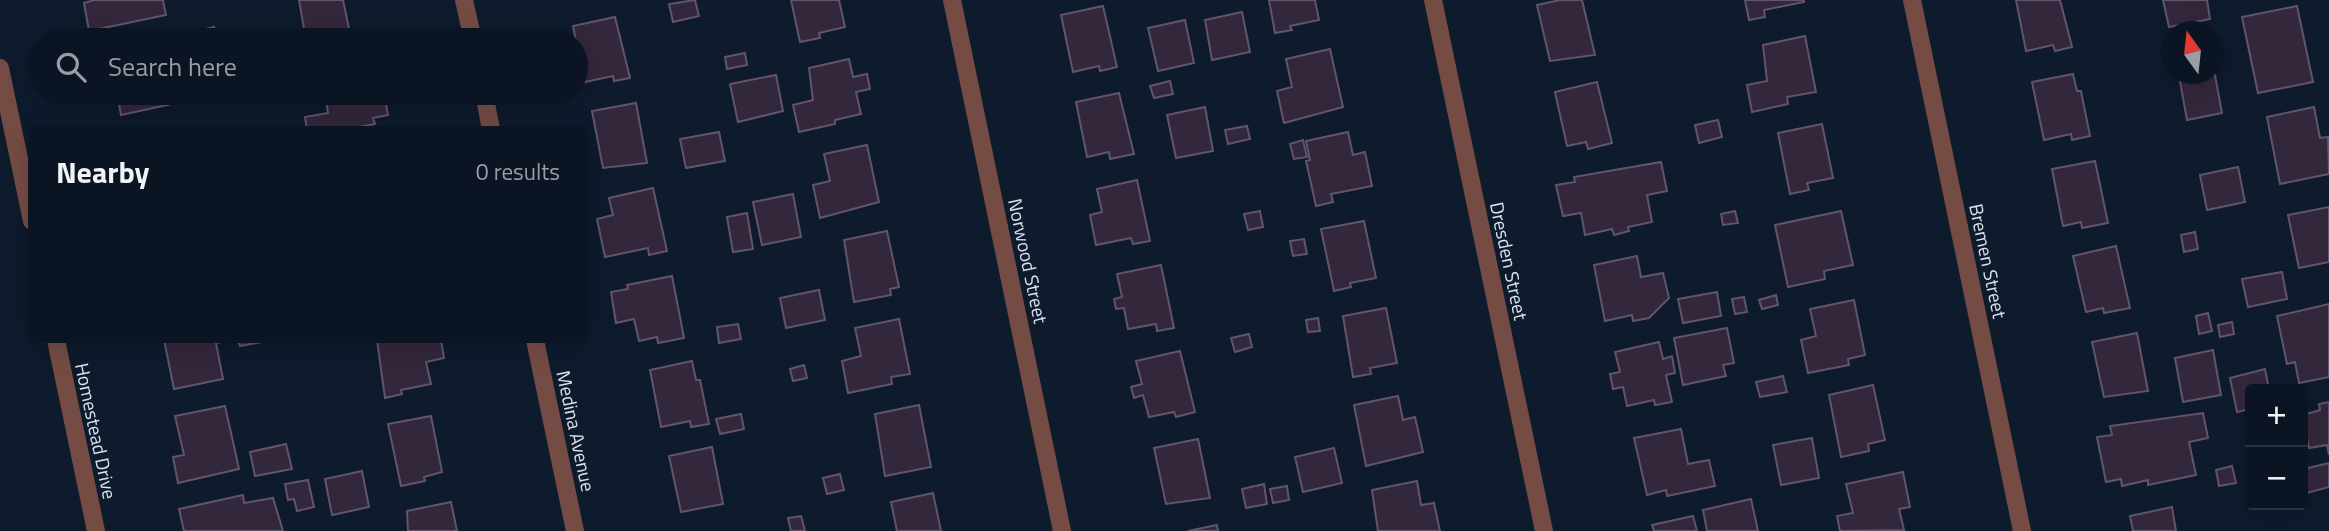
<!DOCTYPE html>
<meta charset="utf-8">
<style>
:root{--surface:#0a1422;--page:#131d2a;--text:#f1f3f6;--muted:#999ea5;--line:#2a3340}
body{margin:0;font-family:"Titillium Web",sans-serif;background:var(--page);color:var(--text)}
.controls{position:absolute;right:21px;bottom:21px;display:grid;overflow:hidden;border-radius:7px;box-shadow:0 7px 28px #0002}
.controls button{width:63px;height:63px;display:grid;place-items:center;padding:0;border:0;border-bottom:2px solid var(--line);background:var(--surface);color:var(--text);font:35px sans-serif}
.compass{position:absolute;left:2161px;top:21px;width:63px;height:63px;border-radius:50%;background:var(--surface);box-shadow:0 7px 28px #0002;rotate:345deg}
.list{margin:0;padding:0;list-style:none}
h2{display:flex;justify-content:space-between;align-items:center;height:91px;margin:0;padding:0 28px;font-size:30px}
h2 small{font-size:23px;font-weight:400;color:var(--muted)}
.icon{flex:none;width:38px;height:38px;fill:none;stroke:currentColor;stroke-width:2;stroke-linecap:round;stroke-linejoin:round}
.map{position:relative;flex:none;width:2329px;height:531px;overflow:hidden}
.search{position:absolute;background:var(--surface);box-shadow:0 7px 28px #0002;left:28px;top:28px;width:560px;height:77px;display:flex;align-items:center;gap:18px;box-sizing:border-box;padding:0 24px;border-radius:38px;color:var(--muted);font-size:26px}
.panel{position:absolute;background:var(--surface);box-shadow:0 7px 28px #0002;left:28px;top:126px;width:560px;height:217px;border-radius:7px}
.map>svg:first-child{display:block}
.building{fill:#33273b;stroke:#61546b;stroke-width:2}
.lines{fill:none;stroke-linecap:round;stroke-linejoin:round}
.minor{stroke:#744c44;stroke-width:18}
.labels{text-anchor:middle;stroke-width:7;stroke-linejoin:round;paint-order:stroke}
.street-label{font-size:19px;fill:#d9e2ee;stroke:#0e1b2d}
</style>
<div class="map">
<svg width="2329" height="531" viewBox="0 0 2329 531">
<rect width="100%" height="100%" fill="#0e1b2d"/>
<path class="building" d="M94,0h69l3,15 -77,16 -5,-28z
M299,0h44l8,38 -45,2z
M695,0l4,16 -26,6 -4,-18z
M791,0h48l6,27 -26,6 1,5 -20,4z
M1269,0h46l4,20 -29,6 2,4 -17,3z
M1560,0h22l13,55 -45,6 -13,-56z
M1745,0h59v2l-40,8 1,7 -16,3z
M2016,0h44l12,47 -17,4 -2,-6 -27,6z
M2163,0h44l3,19 -41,8z
M1103,6l14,61 -17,4 -1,-5 -26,6 -12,-57z
M2297,6l16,76 -55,11 -16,-76z
M1242,12l8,40 -38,8 -7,-40z
M615,17l15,61 -16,3 -1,-5 -28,6 -2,-9 -7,2 1,-28 -4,-21z
M1185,20l9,43 -36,8 -10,-43z
M214,27l3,13h-26l-2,-7z
M1805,36l11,56 -29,5 1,7 -36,8 -5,-27 20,-4 -4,-36z
M1330,49l13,58 -59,16 -7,-32 15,-4 -6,-28z
M745,53l2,12 -20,4 -2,-12z
M849,59l4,18 14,-3 3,15 -14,3 5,22 -26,6v4l-36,8 -6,-27 20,-5 -4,-32z
M2214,70l8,43 -35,7 -8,-44 35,-2z
M2073,74l4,17h4l9,45 -18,4 -1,-6 -27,6 -12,-58z
M776,75l7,36 -45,11 -8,-38z
M1170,81l3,13 -19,4 -4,-12z
M1597,82l15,61 -24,6 -2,-7 -19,4 -12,-54z
M117,93h77l1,6 -74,16z
M325,93h59l4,22 -15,3 2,6 -17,3v3h-51l-2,-13 23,-4z
M1119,93l15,61 -24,5 -1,-7 -22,5 -11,-55z
M636,103l11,60 -44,5 -11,-57z
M1205,107l8,44 -37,7 -9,-43z
M2314,107l6,31 8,-1 1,37 -49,10 -13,-67z
M1718,120l4,17 -23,6 -4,-18z
M1822,124l11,54 -26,5 2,7 -19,4 -12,-61z
M1247,126l3,13 -22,5 -3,-14z
M719,132l6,29 -39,7 -6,-29z
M1348,132l5,23 12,-3 7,34 -41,8 2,8 -17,4 -10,-45 4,-1 -4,-19z
M1303,140l4,17 -13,2 -4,-15z
M867,145l12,57 -59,16 -7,-33 17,-4 -6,-27z
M2095,161l13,62 -26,5 -1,-6 -18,4 -11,-57z
M1661,162l6,29 -20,4 5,27 -24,5 1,4 -15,4 -2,-6 -27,6 -4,-22 -18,3 -7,-31 19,-3 -1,-5z
M2238,167l7,35 -38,8 -7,-35z
M1137,180l13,61 -17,3 -2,-6 -35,7 -6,-30 12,-3 -5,-23z
M653,188l14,63 -18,4 -1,-7 -43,9 -8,-38 16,-4 -4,-17z
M793,194l8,43 -39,8 -9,-43z
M2329,207v55l-30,6 -11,-53z
M1260,211l3,16 -15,3 -4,-16z
M1735,211l3,12 -15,2 -2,-11z
M1841,211l12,54 -29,6 1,8 -37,8 -13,-62z
M747,213l6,36 -20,3 -6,-35z
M1364,221l12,57 -26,5 1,4 -17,4 -13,-62z
M887,231l12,56 -9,2 1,6 -37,7 -10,-62z
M2195,232l3,17 -14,3 -3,-17z
M1304,239l3,15 -14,2 -3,-15z
M2116,246l14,62 -26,5 -1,-5 -17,4 -13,-56z
M1637,256l4,21 22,-4 6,25 -20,20 -16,3 -1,-6 -27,6 -11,-56z
M1161,265l13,63 -17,3 -1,-7 -28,5 -4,-21 -8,1 -2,-10 8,-2 -5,-23z
M2282,272l5,27 -39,8 -6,-28z
M672,276l12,62 -26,5 -1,-6 -18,4 -5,-22 -18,4 -5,-31 17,-3 -1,-4z
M819,290l6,30 -39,8 -6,-30z
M1717,292l4,24 -38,7 -5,-24z
M1776,295l2,10 -16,4 -3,-9z
M1744,297l3,15 -12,2 -3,-15z
M1854,300l11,55 -17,4 1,6 -41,8 -7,-33 15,-4 -6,-27z
M2329,304v73l-30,6 -4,-21 -8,2 -10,-48z
M1386,308l11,55 -27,5 1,6 -18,3 -10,-61z
M2208,313l4,18 -13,3 -3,-18z
M1318,318l2,13 -12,1 -2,-12z
M899,319l11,55 -19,3 1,7 -44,9 -6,-32 19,-5 -6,-28z
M2232,322l2,12 -14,3 -2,-12z
M738,324l3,15 -22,4 -2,-16z
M1727,328l7,35 -11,2 3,11 -43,9 -9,-47z
M2137,333l11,58 -44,6 -12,-55z
M1249,334l3,13 -17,5 -4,-14z
M164,340h68l-16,3 7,36 -49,10z
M238,340h34l-32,6z
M377,340h64l3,18 -18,4 5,22 -30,6 1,4 -17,4z
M1659,342l4,17 9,-3 3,17 -9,2 6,27 -17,3 -1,-5 -27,6 -4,-19 -10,2 -3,-15 10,-2 -5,-20z
M2213,350l8,45 -38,7 -8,-44z
M1180,351l15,61 -19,5 -2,-5 -25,5 -6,-22 -9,3 -3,-11 11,-3 -6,-23z
M692,361l4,19h4l9,44 -18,3 -1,-6 -29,6 -11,-57z
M804,365l3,13 -14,3 -3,-12z
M2265,369l4,20h-19v20l-13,3 -7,-34z
M1783,376l4,16 -27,5 -4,-15z
M1873,385l12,55 -17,4 1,7 -28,6 -12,-62z
M1398,396l5,24 12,-3 8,35 -57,14 -12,-61z
M2329,402v53l-2,-10 -18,3 -6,-33 17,-5 -1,-6z
M919,405l12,62 -46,9 -10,-62z
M225,406l14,63 -61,14 -5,-26 11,-2 -9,-39z
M2203,413l5,25 -19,4 7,33 -48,10v-5l-26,6 -1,-7 -15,3 -9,-45 15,-2 -2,-9z
M741,414l3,15 -24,5 -4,-15z
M431,416l11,56 -18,5 1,4 -24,5 -13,-62z
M1681,429l7,35 21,-4 6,26 -48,10 -1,-6 -19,5 -13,-57z
M1812,438l7,40 -38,7 -8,-40z
M1198,439l12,59 -44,6 -12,-56z
M286,444l6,25 -37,7 -5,-24z
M712,447l11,57 -42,8 -12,-56z
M1334,448l8,35 -39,9 -8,-35z
M2303,463l1,6 25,-6v24l-26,7z
M2232,466l4,17 -17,3 -3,-16z
M362,471l7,36 -37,8 -7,-36z
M1903,472l7,35 -11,2 5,21 -64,1 -3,-15 16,-3 -7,-29z
M840,474l4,16 -17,4 -4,-16z
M308,480l6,27 -17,4 -3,-12 -6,1 -3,-16z
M1417,481l4,24 13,-2 6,28h-62l-6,-41z
M1264,484l3,20 -21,4 -4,-19z
M1287,486l2,14 -16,3 -3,-14z
M933,493l8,38h-44l-6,-29z
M243,495l1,8 29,-5 10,33h-99l-5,-22z
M1751,499l7,32h-51l-4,-21z
M451,502l6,29h-49l-1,-20z
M2172,507l4,24h-43l-3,-15z
M801,516l4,15h-14l-3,-13z
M1693,516l4,15h-43l-2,-6z
M1217,525l1,6h-30z"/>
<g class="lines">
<path class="minor" d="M464,0l9,40
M952,0l110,531
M1433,0l111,531
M1912,0l110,531
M0,68l32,153
M484,93l7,37
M56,340l40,191
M535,340l40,191"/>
</g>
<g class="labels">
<g class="street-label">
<text transform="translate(1028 261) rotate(78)" y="7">Norwood Street</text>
<text transform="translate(1509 261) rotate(78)" y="7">Dresden Street</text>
<text transform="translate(1988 261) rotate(78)" y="7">Bremen Street</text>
<text transform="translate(96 431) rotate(78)" y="7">Homestead Drive</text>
<text transform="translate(576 431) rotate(78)" y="7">Medina Avenue</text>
</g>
</g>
</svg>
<div class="controls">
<button>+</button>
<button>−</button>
</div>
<svg class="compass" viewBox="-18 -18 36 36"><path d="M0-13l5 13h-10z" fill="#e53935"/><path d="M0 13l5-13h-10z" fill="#999ea5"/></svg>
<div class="search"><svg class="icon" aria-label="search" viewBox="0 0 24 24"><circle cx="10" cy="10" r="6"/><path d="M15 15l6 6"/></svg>Search here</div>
<section class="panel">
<h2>Nearby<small>0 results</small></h2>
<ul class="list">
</ul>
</section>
</div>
